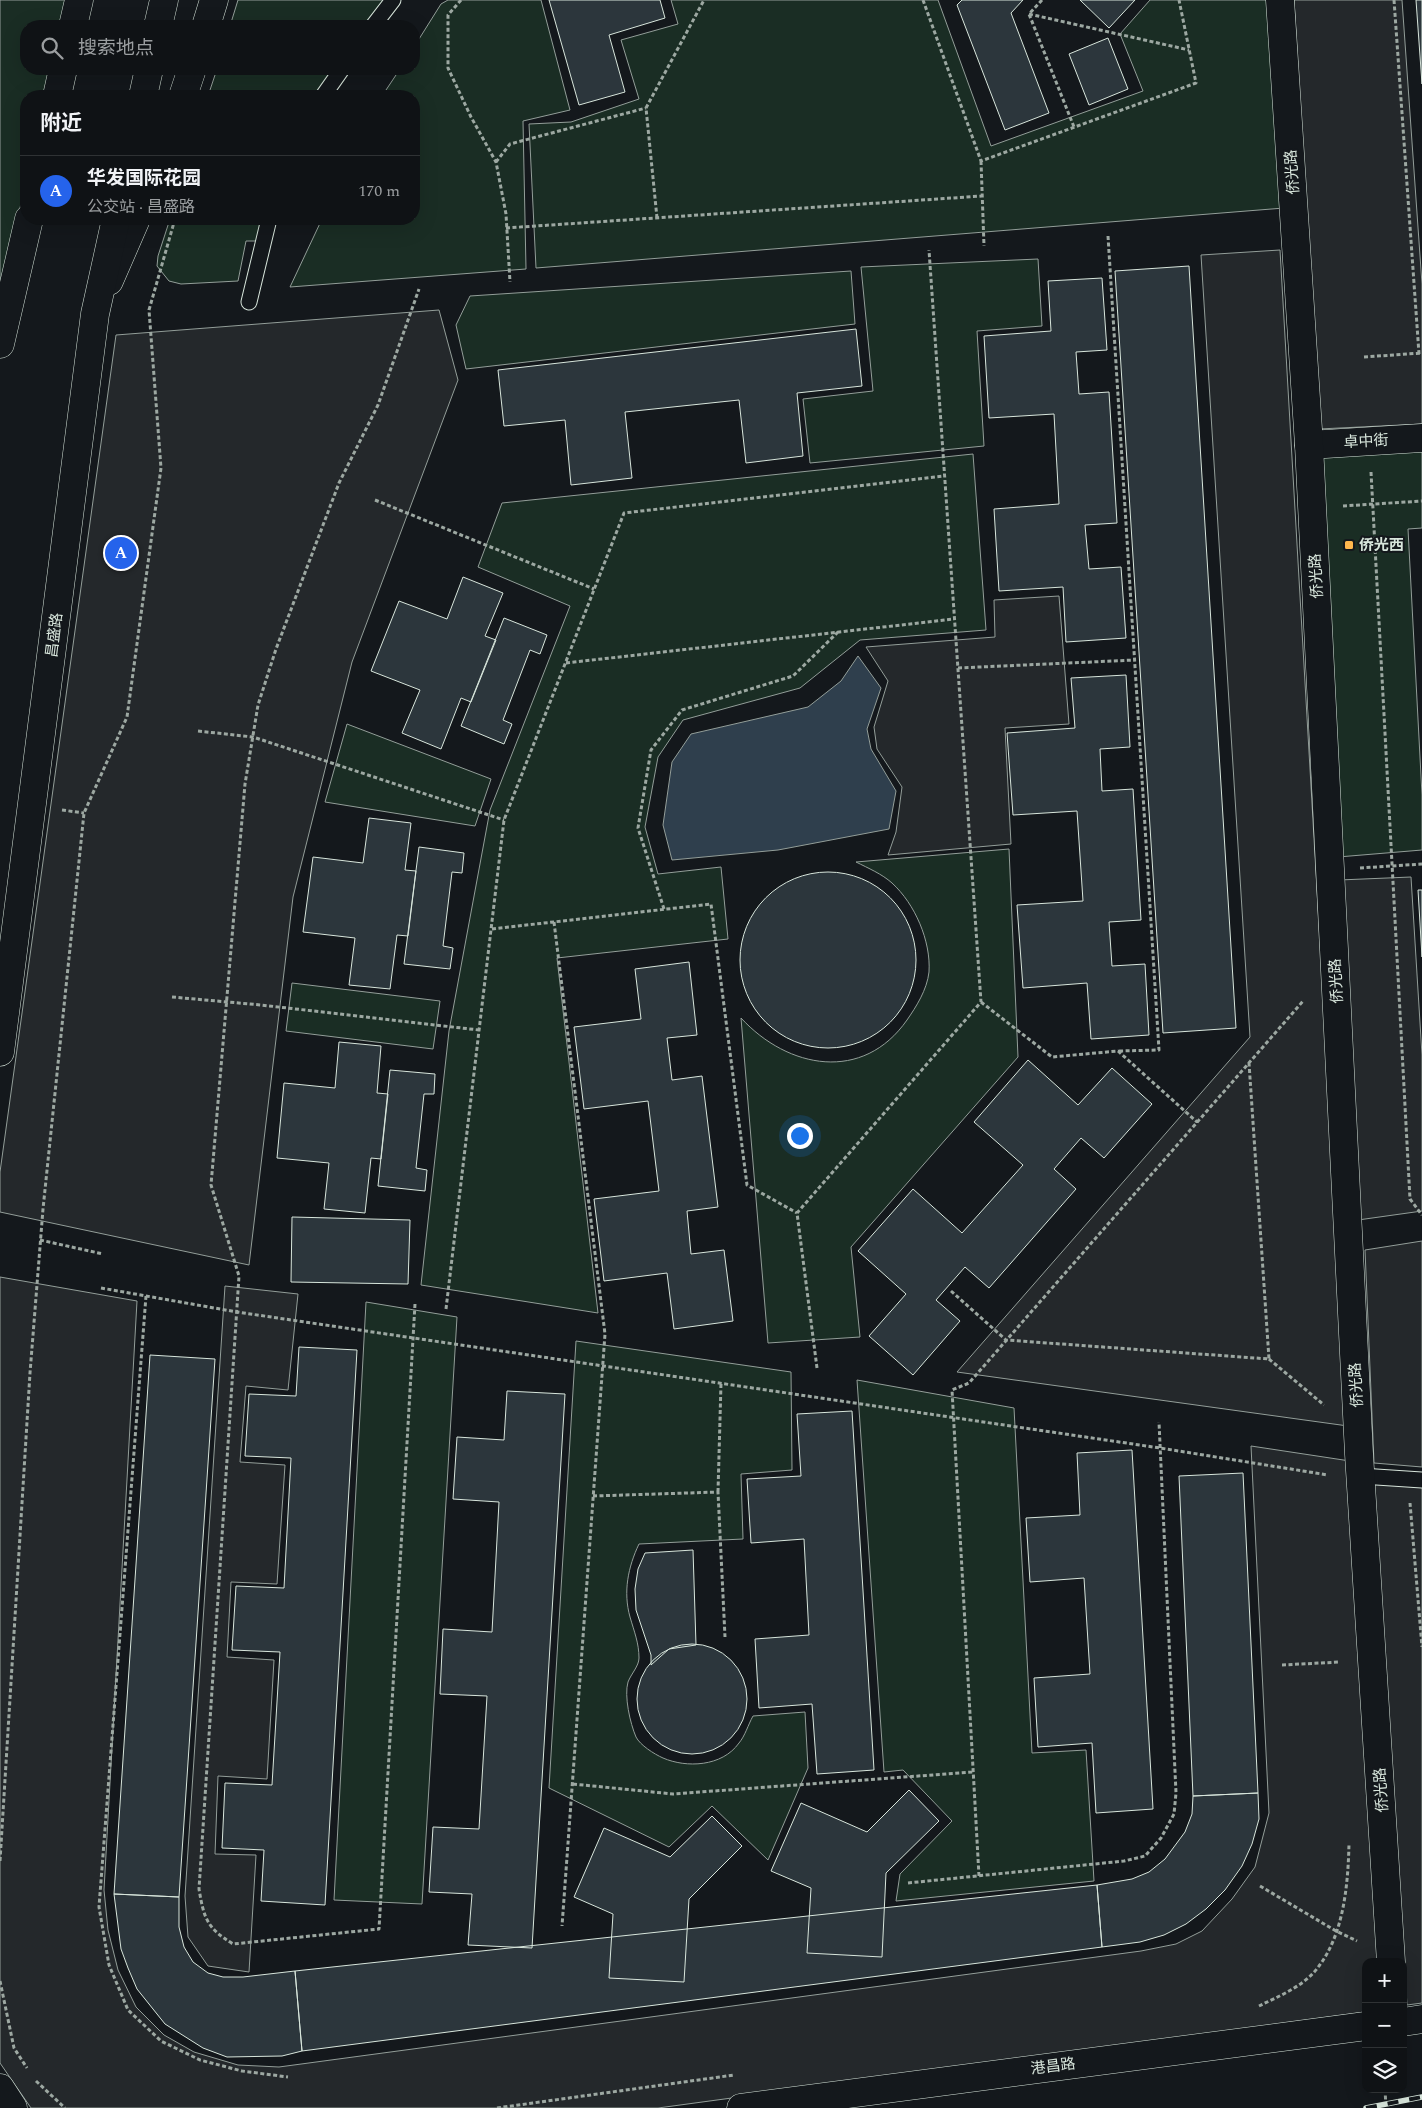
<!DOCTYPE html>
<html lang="zh">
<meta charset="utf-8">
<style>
:root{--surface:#0f1215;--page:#181b1e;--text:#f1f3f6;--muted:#9b9ea0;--line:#2f3234;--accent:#2563eb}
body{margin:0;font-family:Spectral,"Noto Sans SC",serif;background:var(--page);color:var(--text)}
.controls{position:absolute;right:15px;bottom:15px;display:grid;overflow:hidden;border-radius:10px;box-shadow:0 5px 20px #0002}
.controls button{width:45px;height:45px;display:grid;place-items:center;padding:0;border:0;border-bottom:1px solid var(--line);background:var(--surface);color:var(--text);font:25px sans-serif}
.you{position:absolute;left:799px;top:1135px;width:18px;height:18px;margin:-12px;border:4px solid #fff;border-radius:50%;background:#1a73e8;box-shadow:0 0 0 8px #1a73e833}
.badge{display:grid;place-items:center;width:32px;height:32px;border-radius:50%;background:var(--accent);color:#fff;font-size:16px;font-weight:700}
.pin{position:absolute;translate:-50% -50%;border:2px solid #fff;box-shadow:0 1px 5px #0006}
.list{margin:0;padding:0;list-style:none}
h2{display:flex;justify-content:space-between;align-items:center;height:65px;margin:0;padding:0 20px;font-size:21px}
h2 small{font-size:16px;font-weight:400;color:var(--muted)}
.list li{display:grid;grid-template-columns:32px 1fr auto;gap:15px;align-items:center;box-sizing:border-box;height:70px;padding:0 20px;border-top:1px solid var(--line)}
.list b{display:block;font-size:19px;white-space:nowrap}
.list p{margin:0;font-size:16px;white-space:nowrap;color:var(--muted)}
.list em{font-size:16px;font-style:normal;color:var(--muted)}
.icon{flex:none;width:28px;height:28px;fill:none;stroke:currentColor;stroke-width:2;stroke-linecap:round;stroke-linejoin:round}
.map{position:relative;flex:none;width:1422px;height:2108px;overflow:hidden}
.search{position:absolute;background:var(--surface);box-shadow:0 5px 20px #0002;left:20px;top:20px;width:400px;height:55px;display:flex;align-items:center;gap:12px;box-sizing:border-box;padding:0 18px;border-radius:20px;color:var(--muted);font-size:19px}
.panel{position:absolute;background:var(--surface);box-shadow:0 5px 20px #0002;left:20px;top:90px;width:400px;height:135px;border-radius:20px}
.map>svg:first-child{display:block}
.green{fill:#1a2d24;stroke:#939e99}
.parking{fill:#24282b;stroke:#939e99}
.water{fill:#2f3f4d;stroke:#939e99}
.building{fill:#2c363c;stroke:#d8e6dc}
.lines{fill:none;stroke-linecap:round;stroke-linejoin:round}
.lane-casing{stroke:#d8e6dc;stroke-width:17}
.street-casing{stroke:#d8e6dc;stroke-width:29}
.secondary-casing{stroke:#d8e6dc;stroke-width:29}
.primary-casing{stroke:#d8e6dc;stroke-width:29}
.path{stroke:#9da8a2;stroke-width:3;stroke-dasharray:4 2.5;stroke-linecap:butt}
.lane{stroke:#14181c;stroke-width:15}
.street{stroke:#14181c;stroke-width:28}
.secondary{stroke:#14181c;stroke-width:28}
.primary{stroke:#14181c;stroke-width:28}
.rail-casing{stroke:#d8e6dc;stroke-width:5.5}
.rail{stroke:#14181c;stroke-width:4;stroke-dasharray:11;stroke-linecap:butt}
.poi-dot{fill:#ffb74d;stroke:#14181c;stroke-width:2}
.labels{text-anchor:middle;stroke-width:4;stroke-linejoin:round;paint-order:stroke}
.street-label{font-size:15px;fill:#d8e6dc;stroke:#14181c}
.poi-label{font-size:15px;font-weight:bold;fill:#d8e6dc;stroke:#14181c;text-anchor:start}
</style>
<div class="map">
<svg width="1422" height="2108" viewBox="0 0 1422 2108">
<rect width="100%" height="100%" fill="#14181c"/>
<path class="green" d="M0,0h71l-6,26h-39v43h28l-7,27h-21v87l-26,108z
M238,0h148l-19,26h-137z
M448,0h93l29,110 -47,11 3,148 -236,18 32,-68h92v-123h-32l18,-27h14v-22l27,-43z
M671,0h267l53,146 152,-55 -23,-57 30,-34h118l16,208 -748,60 -7,-144 42,-2 68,-23 -18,-59 57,-16z
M217,69h118l-20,27h-107z
M170,219h92l-4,22h-12l-8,40 -57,3 -12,-3 -12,-15 1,-10z
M1038,259l4,67 -65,5 7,115 -174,17 -7,-64 70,-8 -12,-124z
M851,271l4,53 -389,45 -10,-44 14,-29z
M1422,450v78l-14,1 14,266v55l-84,7 -20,-401z
M973,454l13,176 -126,10 -60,48 -117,32 -25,37 -13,70 13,47 63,-7 7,72 -171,19 41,355 -177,-28 28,-254 41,-221 80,-204 -92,-39 24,-64z
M347,724l144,55 -16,47 -150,-24z
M1009,849l9,208 -167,190 9,90 -92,6 -27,-325c47,51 122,65 166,2 9,-13 20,-30 22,-48 2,-31 -14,-68 -37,-89 -10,-9 -24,-15 -36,-21z
M292,983l148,18 -7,48 -147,-18z
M366,1302l91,15 -35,587 -88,-4z
M576,1341l215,31 1,98 -51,4 2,65 -104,5c-11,23 -16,48 -9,73 4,14 9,26 9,41 0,8 -8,16 -11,24 -4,14 2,41 8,55 4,8 18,17 27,21 23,10 59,9 76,-15 6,-7 9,-18 14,-27l52,-4 3,56 -40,92 -56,-54 -43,41 -120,-59z
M857,1380l157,28 18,345 54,-3 8,131 -198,20 4,-27 52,-53 -49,-51 -19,2z"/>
<path class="parking" d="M1294,0h108l20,284v140l-103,5z
M1280,250l68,1176 -391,-54 293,-335 -49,-782z
M439,310l19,70 -106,282 -59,235 -44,368 -249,-53v-40l116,-837z
M1059,596l10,128 -64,4 6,116 -123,11 8,-23 6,-45 -25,-38 -3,-22 14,-46 -22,-34 129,-10 -1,-37z
M1411,877l11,178v156l-64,9 -19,-340z
M1422,1241v226l-48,-4 -9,-213z
M0,1277l137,24 -33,589 4,40 10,40 18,37 28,28 30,17 44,13 41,2 862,-116 35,-7 26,-13 30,-32 23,-32 14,-54 -18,-367 99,15 35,501h-19v50l-708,96h-627l-31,-45z
M225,1286l73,8 -10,96 -42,-4 -6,76 45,3 -8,119 -46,-2 -4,75 47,3 -7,119 -49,-3 -3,78 41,1 -7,117 -41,-6 -20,-29 -3,-41z
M1371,1483l51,4v516l-15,2z"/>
<path class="water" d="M858,656l23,32 -14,41 4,20 25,42 -7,38 -111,21 -106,10 -9,-35 9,-63 19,-28 117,-27 33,-26z"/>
<path class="building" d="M549,0h111l5,18 -56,17 16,57 -46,13z
M962,0h61l-12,13 38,100 -44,17 -48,-125z
M1080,0h55l-26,28z
M1416,0h6v84z
M1108,38l20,51 -39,16 -20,-51z
M1189,266l47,762 -73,5 -48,-762z
M1102,278l5,72 -31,2 3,42 30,-2 8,131 -32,2 4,44 32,-2 5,71 -60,4 -3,-55 -64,4 -5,-82 65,-5 -5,-90 -65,4 -5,-82 67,-5 -3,-50z
M856,329l6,57 -65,7 6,63 -57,7 -7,-63 -114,12 7,66 -61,7 -6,-65 -61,6 -6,-56z
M463,577l40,16 -18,43 11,4 -25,62 -10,-4 -20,51 -39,-16 18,-43 -49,-19 28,-70 48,18z
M504,618l43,17 -7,19 -10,-4 -27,70 9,4 -8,20 -43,-18z
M1126,675l4,72 -30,2 2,42 31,-2 8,131 -32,2 3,44 33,-2 4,71 -58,4 -4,-56 -64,5 -6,-83 66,-4 -6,-90 -64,4 -6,-82 68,-5 -4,-50z
M369,818l42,5 -6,47 11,1 -8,65 -11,-1 -7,54 -41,-4 6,-47 -52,-6 10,-75 50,6z
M419,847l45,6 -2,20 -10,-1 -9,74 10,2 -3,21 -46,-5z
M740 960a88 88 0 1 1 176 0a88 88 0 1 1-176 0Z
M1418,890h4v67z
M689,962l8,73 -30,3 5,42 30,-4 16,131 -31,4 4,43 33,-4 9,71 -59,8 -7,-56 -63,8 -10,-82 65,-8 -11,-90 -64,8 -10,-82 67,-8 -6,-50z
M339,1042l42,4 -4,47 11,1 -7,65 -10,-1 -6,55 -41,-4 5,-46 -52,-5 7,-75 51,5z
M1028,1060l50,45 34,-37 40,36 -48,54 -23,-20 -27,31 22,20 -87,99 -24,-21 -29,33 24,21 -47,54 -44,-39 37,-42 -48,-43 55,-62 49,44 61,-68 -49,-43z
M390,1070l45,4 -1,20h-10l-8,74 11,2 -2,21 -47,-5z
M292,1217l118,3 -2,64 -117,-2z
M299,1347l58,3 -32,555 -64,-4 3,-51 -42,-2 3,-65 47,2 8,-133 -48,-2 4,-64 48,2 7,-130 -46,-2 4,-62 47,2z
M150,1355l65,4 -36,538 -65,-3z
M507,1391l58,3 -33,554 -64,-3 4,-51 -43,-2 4,-65 46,2 8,-133 -47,-2 3,-65 49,3 7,-130 -46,-3 4,-62 47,3z
M852,1411l22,359 -57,4 -5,-70 -53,4 -4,-69 54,-4 -5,-96 -53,4 -4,-64 54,-3 -4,-62z
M1132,1450l21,359 -57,4 -4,-70 -54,4 -4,-69 56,-4 -6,-96 -54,4 -4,-64 54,-3 -3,-62z
M1243,1473l15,320 -65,3 -14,-320z
M693,1550l3,95 -27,4 -18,16v-10l-15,-45 -1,-21 3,-20 7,-16z
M637 1699a55 55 0 1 1 110 0a55 55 0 1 1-110 0Z
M909,1790l30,31 -53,52 -4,84 -75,-4 4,-65 -40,-17 30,-68 66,29z
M1258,1793l1,26 -7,25 -10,22 -17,24 -19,19 -20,15 -22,11 -24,7 -38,5 -5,-62 35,-6 17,-7 16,-13 20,-27 7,-18 1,-18z
M712,1816l30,30 -53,53 -5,83 -75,-4 4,-64 -39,-17 30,-69 66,29z
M1097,1885l5,62 -800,104 -7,-80z
M114,1894l65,3v30l5,20 9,15 15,11 15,4h20l52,-6 7,80 -20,5 -55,1 -24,-9 -38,-24 -28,-35 -9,-21 -7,-19z"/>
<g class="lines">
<defs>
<path id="lane" d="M373,26l20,-26
M323,96l19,-27
M249,302l20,-83
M1361,1476l61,4"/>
<path id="street" d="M1309,445l113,-7"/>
<path id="secondary" d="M1280,0l29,445 50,1009 32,508
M206,26l8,-26
M183,96l9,-27
M109,281l27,-62"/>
<path id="primary" d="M73,26l6,-26
M158,26l6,-26
M57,96l6,-27
M143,96l6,-27
M0,344l29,-125
M0,1052l95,-738 21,-95
M1403,2022l19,-3
M0,2088l13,20
M741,2108l625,-82"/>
</defs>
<use href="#lane" class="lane-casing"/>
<use href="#street" class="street-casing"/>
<use href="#secondary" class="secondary-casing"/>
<use href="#primary" class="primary-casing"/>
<path class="path" d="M461,0l-13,15v53l23,49 25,45 10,52 4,68
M923,0l58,161 215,-78 -17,-83
M1042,0l-13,14 45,113
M1394,0l25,354
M1029,14l160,36
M981,161l3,85
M496,162l14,-18 136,-36
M657,218l-11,-110 58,-108
M506,228l476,-32
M1108,236l51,814 -41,1
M1364,357l58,-4
M1371,472l39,727 12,16
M375,500l219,89
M1343,506l79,-5
M566,663l388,-44
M958,668l177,-8
M198,731l55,6 251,83
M62,810l22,3
M1360,868l62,-4
M664,909l-26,-81 13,-78 31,-40 111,-34 45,-44
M554,922l51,412 -43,592
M492,929l219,-25 36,281 50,28
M172,997l89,8 218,25
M981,1002l71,55 66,-6 79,71
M40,1240l63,14
M101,1288l136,24 923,136 168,27
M951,1291l55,49 263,19 -20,-296
M146,1296l-47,611 10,58 19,45 33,31 39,19 42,11 46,6
M415,1304l-36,625 -146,15c-26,-16 -29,-25 -34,-55l40,-613 -28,-91 34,-401 13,-79 18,-56 63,-166 39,-78 41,-116
M446,1309l58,-489 120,-307 320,-37
M1269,1359l55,46
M817,1368l-20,-155 184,-211 -52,-752
M718,1492l3,-109
M593,1496l125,-4 7,145
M1410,1503l12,144
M1282,1665l58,-3
M573,1784l100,10 300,-22
M0,1861l30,-488 13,-164 41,-396 43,-96 34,-249 -12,-158 26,-91
M979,1876l-27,-486 17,-7 335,-383
M908,1883l216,-22 21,-5 16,-18 13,-24 2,-21 -17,-371
M1260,1886l76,45 21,10
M0,1981l14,67 13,20
M1259,2006c20,-10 46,-20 60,-40 25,-33 29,-82 30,-122
M36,2081l29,27
M1385,2089l1,19
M497,2108l237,-33"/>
<use href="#lane" class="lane"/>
<use href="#street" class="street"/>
<use href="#secondary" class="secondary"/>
<use href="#primary" class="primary"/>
<defs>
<path id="rail" d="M1366,2108l56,-11"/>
</defs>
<use href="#rail" class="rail-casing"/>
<use href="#rail" class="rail"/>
</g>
<rect class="poi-dot" x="1344" y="540" width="10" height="10" rx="2.5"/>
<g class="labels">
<g class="street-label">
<text transform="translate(1292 172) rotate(-94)" y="5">侨光路</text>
<text transform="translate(1366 441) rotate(-3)" y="5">卓中街</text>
<text transform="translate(1316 576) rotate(-93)" y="5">侨光路</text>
<text transform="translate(54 635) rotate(-83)" y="5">昌盛路</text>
<text transform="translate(1336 981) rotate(-93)" y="5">侨光路</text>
<text transform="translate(1356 1385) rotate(-93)" y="5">侨光路</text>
<text transform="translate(1381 1790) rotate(-94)" y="5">侨光路</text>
<text transform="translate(1053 2066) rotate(-7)" y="5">港昌路</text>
</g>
<g class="poi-label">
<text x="1359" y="550">侨光西</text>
</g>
</g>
</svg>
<div class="controls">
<button>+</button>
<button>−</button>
<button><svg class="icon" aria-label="layers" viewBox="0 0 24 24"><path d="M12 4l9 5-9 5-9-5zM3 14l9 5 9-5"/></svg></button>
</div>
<div class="you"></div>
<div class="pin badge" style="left:121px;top:553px">A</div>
<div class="search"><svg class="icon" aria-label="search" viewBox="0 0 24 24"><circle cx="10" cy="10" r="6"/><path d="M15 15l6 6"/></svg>搜索地点</div>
<section class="panel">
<h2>附近<small></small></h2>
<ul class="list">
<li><span class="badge">A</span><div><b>华发国际花园</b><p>公交站 · 昌盛路</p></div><em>170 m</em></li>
</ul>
</section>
</div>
